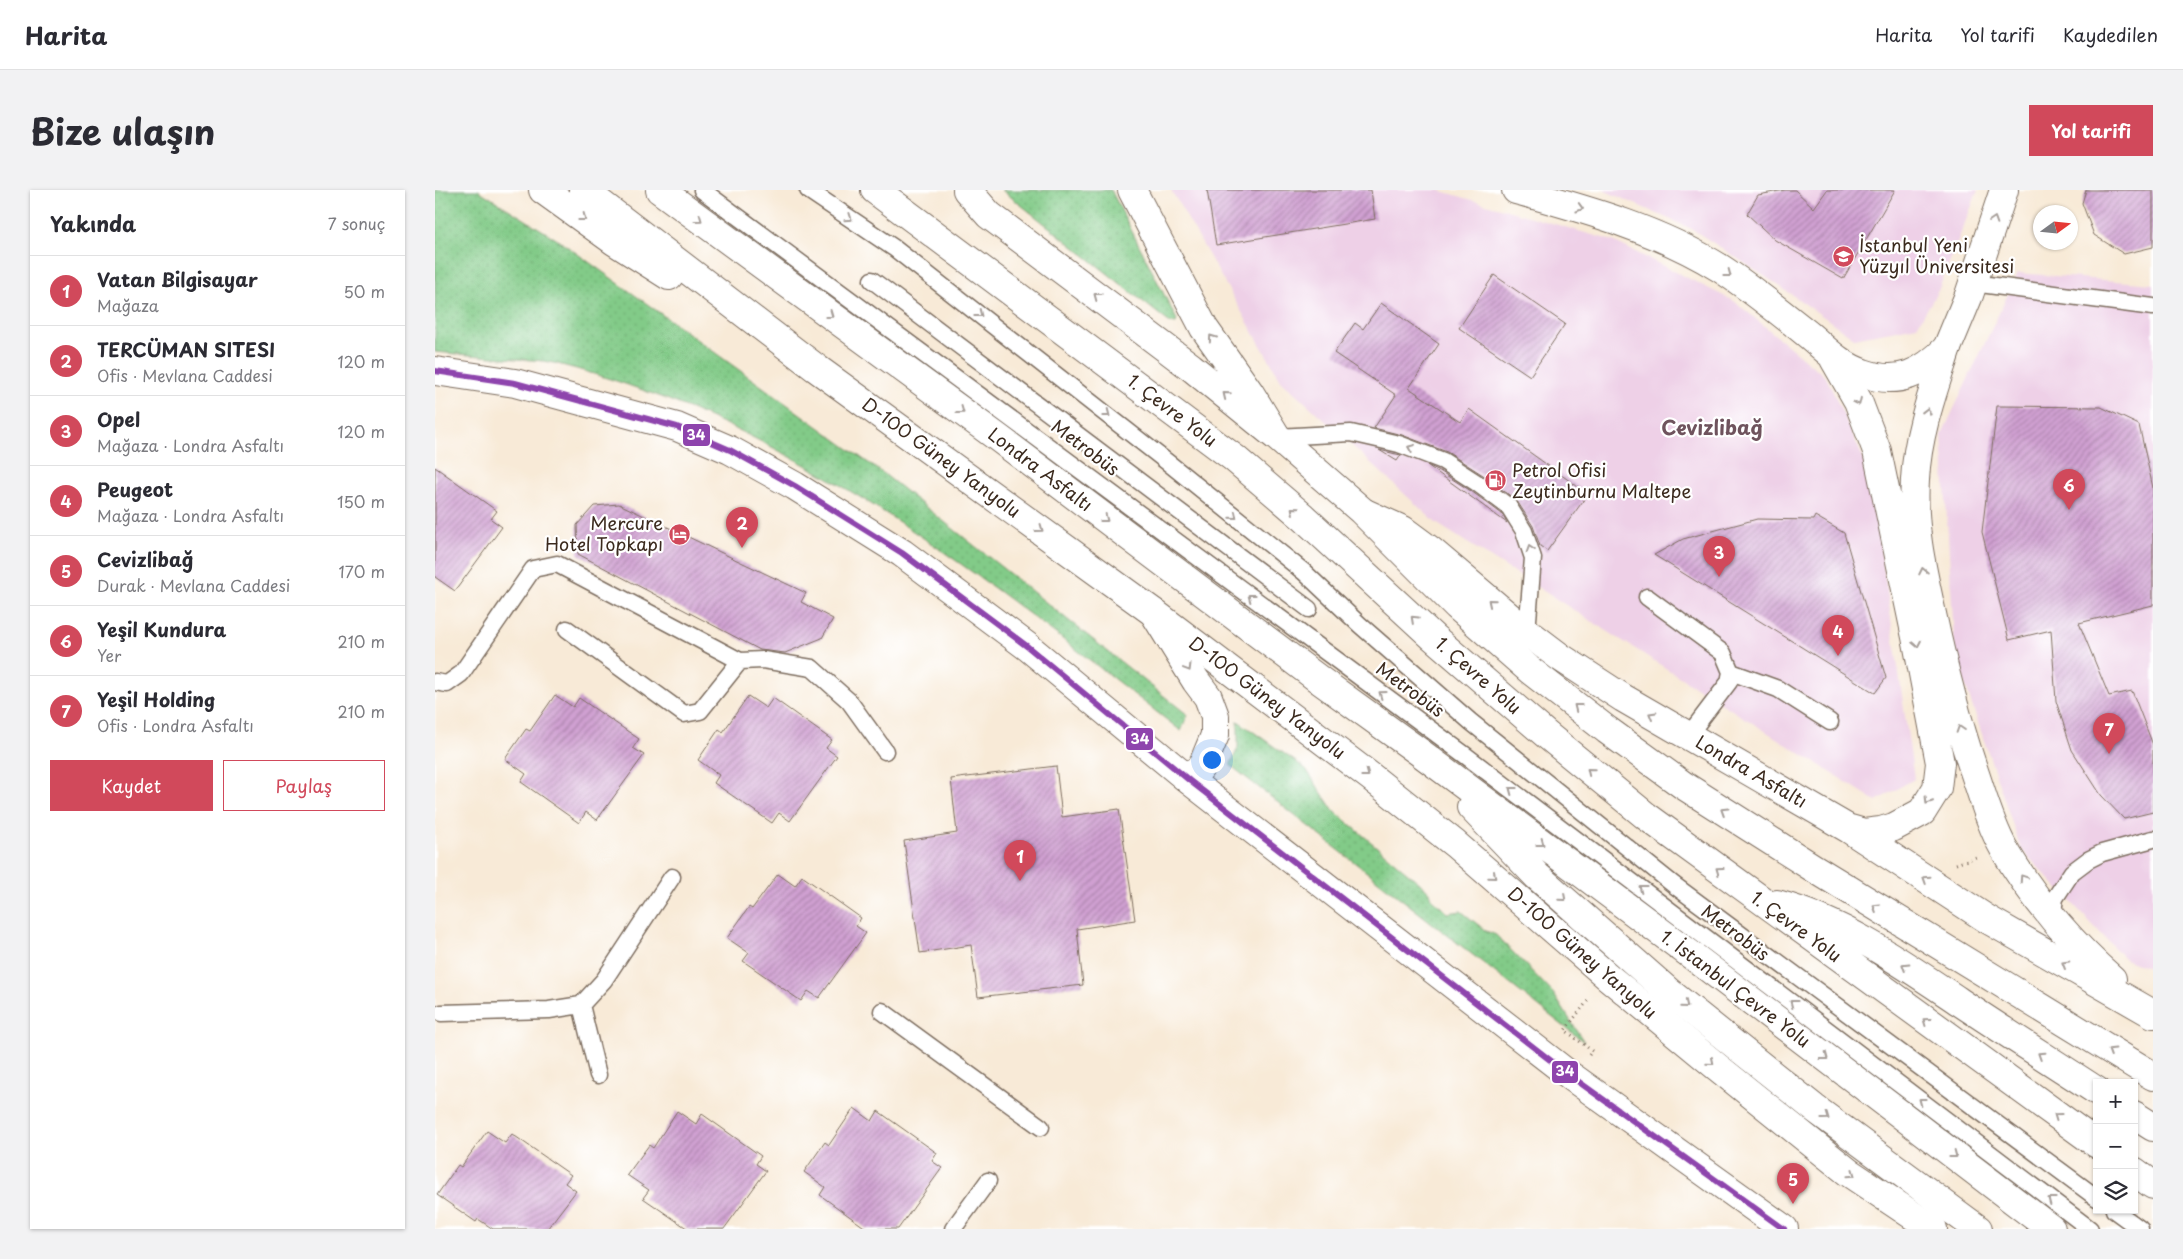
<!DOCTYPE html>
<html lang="tr">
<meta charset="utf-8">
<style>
:root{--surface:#fff;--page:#f2f2f3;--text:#2b2b33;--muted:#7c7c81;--line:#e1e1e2;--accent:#d1495b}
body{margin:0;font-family:"Playpen Sans",sans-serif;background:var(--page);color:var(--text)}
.controls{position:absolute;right:15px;bottom:15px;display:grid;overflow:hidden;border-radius:0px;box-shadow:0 1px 4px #0004}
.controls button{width:45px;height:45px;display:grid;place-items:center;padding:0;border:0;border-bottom:1px solid var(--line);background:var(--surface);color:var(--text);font:25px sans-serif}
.compass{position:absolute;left:1598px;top:15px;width:45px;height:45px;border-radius:50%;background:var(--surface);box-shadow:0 1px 4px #0004;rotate:75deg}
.you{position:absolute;left:776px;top:569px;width:18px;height:18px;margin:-12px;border:4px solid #fff;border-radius:50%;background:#1a73e8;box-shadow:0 0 0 8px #1a73e833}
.badge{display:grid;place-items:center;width:32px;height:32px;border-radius:50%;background:var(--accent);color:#fff;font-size:16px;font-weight:700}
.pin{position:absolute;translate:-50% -41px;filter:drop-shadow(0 1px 2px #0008)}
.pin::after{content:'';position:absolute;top:26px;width:18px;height:15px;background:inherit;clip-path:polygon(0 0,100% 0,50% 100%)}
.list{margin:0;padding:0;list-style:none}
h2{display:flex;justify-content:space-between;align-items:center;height:65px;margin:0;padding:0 20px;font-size:21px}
h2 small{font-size:16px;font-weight:400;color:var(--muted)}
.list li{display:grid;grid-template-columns:32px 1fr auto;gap:15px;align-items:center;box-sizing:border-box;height:70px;padding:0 20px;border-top:1px solid var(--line)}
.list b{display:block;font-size:19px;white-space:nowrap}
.list p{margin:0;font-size:16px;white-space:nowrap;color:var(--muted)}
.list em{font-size:16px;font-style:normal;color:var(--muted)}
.actions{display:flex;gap:10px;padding:15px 20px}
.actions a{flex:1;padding:11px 0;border:1px solid var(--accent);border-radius:0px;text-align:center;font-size:18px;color:var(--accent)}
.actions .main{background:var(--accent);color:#fff}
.icon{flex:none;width:28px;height:28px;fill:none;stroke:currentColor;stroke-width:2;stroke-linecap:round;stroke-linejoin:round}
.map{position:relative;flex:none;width:1718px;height:1039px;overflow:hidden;border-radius:0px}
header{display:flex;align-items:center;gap:30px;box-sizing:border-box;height:70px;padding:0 25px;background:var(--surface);border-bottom:1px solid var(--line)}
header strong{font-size:24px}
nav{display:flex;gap:28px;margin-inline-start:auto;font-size:18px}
.intro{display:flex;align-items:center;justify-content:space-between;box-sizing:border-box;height:120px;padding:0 30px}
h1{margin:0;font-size:35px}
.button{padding:12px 22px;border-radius:0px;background:var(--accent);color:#fff;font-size:18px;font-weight:700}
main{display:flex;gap:30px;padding:0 30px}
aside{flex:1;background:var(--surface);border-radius:0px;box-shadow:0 1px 4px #0004}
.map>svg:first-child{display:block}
.built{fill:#eed0e7}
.grass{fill:url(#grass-dots);stroke:#5e7a53}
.building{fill:url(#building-hatch)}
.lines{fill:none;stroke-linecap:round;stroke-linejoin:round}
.service-casing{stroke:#7d6d5f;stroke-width:19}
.tertiary-casing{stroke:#7d6d5f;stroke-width:30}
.secondary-casing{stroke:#7d6d5f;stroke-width:30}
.primary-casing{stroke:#7d6d5f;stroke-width:30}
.trunk-casing{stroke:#7d6d5f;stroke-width:30}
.path{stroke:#7d6d5f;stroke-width:3;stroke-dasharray:1 4;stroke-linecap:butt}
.service{stroke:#fff;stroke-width:16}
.tertiary{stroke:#fff;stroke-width:28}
.secondary{stroke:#fff;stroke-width:28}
.primary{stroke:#fff;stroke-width:28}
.trunk{stroke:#fff;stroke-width:28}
.bus-1-casing{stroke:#fff;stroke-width:10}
.bus-1{stroke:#8e44ad;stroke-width:6}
.oneway{stroke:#a79f9a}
.labels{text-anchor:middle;stroke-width:4.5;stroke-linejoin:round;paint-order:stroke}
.poi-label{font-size:18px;fill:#3b2a1e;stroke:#fff;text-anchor:start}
.street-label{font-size:18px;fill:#3b2a1e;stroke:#fff}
.quarter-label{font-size:20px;font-weight:bold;fill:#6f535d;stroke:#fff}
.line-badge{stroke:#fff;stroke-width:2}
.badge-label{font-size:14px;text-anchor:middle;font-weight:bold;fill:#fff}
</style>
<header>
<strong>Harita</strong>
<nav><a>Harita</a><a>Yol tarifi</a><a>Kaydedilen</a></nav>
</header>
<div class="intro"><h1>Bize ulaşın</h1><a class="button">Yol tarifi</a></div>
<main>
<aside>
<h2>Yakında<small>7 sonuç</small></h2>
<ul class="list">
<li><span class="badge">1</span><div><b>Vatan Bilgisayar</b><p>Mağaza</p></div><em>50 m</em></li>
<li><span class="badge">2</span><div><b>TERCÜMAN SITESI</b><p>Ofis · Mevlana Caddesi</p></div><em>120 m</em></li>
<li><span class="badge">3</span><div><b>Opel</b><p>Mağaza · Londra Asfaltı</p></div><em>120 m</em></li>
<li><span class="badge">4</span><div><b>Peugeot</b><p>Mağaza · Londra Asfaltı</p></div><em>150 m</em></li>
<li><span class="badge">5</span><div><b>Cevizlibağ</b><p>Durak · Mevlana Caddesi</p></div><em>170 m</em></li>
<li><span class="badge">6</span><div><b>Yeşil Kundura</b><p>Yer</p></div><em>210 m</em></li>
<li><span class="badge">7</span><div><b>Yeşil Holding</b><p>Ofis · Londra Asfaltı</p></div><em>210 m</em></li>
</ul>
<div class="actions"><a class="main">Kaydet</a><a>Paylaş</a></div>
</aside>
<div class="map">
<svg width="1718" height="1039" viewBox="0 0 1718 1039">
<defs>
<pattern id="grass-dots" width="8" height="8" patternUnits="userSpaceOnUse" patternTransform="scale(1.25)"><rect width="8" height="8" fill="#82cb88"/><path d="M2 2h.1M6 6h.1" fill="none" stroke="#71ae75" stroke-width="1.8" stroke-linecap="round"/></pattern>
<pattern id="building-hatch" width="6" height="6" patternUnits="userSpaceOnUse" patternTransform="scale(1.25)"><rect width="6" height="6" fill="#d0a0d2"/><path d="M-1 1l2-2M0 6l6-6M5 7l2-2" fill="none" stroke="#aa83aa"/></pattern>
</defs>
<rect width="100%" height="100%" fill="#fff"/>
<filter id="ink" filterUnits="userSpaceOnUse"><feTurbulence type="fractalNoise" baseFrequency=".02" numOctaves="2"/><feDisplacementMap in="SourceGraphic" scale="10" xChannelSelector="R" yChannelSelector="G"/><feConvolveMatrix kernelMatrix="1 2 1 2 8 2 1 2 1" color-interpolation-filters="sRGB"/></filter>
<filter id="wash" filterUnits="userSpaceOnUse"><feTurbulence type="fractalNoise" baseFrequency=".0096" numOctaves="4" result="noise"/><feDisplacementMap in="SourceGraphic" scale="20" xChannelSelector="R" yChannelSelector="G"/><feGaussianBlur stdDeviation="1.12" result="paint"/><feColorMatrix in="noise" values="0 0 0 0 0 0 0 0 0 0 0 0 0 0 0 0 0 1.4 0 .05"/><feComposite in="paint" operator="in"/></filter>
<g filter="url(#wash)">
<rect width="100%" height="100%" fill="#f8ead7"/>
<path class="built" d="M736,0h267l175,51 121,60 92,76 44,96 44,306 -38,22 -440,-278 -155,-143z
M1168,0h375l-40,101 -21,35 -63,12 -79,-55 -83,-54z
M1583,83l135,11v686l-28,-11 -104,-110 -66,-194 -13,-221z"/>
<path class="grass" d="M0,0h43l83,52 323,232 304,241 -7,16c-193,-150 -384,-307 -627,-368 -12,-3 -25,-3 -38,-4 -27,-2 -54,-5 -81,-7z
M567,0h109l66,130 -1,3h-6z
M803,531l68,48 27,41 95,80 4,9 16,14 13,-2 25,20 10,4 57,58 31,49 -354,-277 8,-17z"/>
<g id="blocks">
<path class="building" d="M772,0h164l4,29 -159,26z
M1350,0h10l19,18 13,-18h68l-52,89 -68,-39 -28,-26 11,-19z
M1651,0h67v57l-29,7 -30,-19 -12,-32z
M1059,85l71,49 -35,52 -71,-48z
M946,113l58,41 -30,44 51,34 9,-13 119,85 -41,57 -7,-5 -7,-20 -16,-25 -34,-26 -36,-23 -45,-17 -28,-7 22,-33 -62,-42 21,-30 8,6z
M1562,216l104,1 38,18 14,63v117l-74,18 30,73 23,-5 21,54v67l-29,7 -23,-24 -29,-45 -16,-49 -5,-71 -42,10 -27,-108z
M944,260l17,4 5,1 -4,6z
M992,275l11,5 33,21 31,23 5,9z
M0,277l62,44 -6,8 11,8 -47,64 -20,-14z
M184,314l187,89 -5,9 32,17 -11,19 -37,15 -25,-3 -182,-96 -1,-29 17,-19z
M1380,326l29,17 42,145 -11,15 -221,-138 29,-16 74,-20 56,1z
M120,505l18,12 6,-9 60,41 -6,9 11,7 -47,65 -11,-8 -7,11 -58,-41 5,-8 -21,-15 21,-30 4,2z
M313,506l18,12 7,-10 59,42 -6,8 11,8 -47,65 -11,-8 -7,10 -58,-40 5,-8 -21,-15 21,-31 4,3z
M621,576l6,51 57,-8 16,111 -58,9 6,56 -105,12 -7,-52 -51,8 -16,-112 53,-8 -6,-54z
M343,684l17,12 7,-10 59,42 -5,8 10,7 -47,65 -11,-7 -7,10 -58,-40 6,-8 -22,-15 22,-31 3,2z
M419,918l18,13 6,-10 59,42 -5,8 10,7 -44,61h-31l-47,-34 5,-8 -21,-15 21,-30 4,3z
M242,921l19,13 6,-10 59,42 -5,8 10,7 -42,58h-36l-45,-31 6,-8 -22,-15 22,-30 4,3z
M52,941l18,12 7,-9 59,41 -6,8 11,8 -29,38h-54l-15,-10 -2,3 -39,-27 21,-30 3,2z"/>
</g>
</g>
<g filter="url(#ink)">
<use href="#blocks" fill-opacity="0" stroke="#7d6d5f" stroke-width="1"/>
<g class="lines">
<defs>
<path id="service" d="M267,0l763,565 625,474
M373,0l86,58 277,217 133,107 56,53 111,97 203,163 423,313
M437,90l437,329
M1538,93l180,24
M842,247l74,-4 48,11 44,17 34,22 32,24 15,24 9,27 -6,74
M1212,407l76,56 8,19 -2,10 -41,54
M132,439l117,85 16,-3 40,-50
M1296,482l47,17 52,33
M0,492l12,2 14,-10 72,-105 24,-5 183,97 23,-1 49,8 37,33 36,50
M1617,729l3,-21 17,-26 16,-12 14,-7 51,-14
M146,815l17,70
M447,821l159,116
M6,823l108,-3 32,-5 23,-25 68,-103
M1679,1020l26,19
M518,1039l35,-48"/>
<path id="tertiary" d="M1512,158l22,-53 35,-105"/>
<path id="secondary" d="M697,0l72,138 46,65 25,41
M1081,0c71,20 141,39 204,78 28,18 59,43 85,64 19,15 34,33 58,41 36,13 59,0 84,-25
M1512,158c-14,43 -30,87 -32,132 -3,46 7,89 17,134 11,52 24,103 41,154 9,26 17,56 31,81 29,49 65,92 108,130
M1399,169l24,42 19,50 40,191 23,121 -3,25 -15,24 -28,15 -13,4 -17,2 -14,-4
M0,181l80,12 162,44 53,23 65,36 107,67 126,94 162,134 382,296 212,152
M930,323l38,17 27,20 97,82 33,25 63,41 226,131 138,90 166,95
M719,423l42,68 12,16 7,19v19l-12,29 -13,17"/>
<path id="primary" d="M108,0l71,51 55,35
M148,0l233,178 337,244 218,165 84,67 152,132 109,90 132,106 85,57
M532,0l22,25 202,152 86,70 85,74 95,95 74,65 76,59 76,55 129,82 341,209"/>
<path id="trunk" d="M225,0l337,247 324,244 97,70 276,206 357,272
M440,0l359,268 69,59 130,120 115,99 98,80 451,328
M1036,617l66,69 133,117 144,115 164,121
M1342,714c67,18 125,59 183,98 45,30 91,59 137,89
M1699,925l19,12
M1699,981l19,14"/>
</defs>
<use href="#service" class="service-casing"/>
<use href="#tertiary" class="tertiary-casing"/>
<use href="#secondary" class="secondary-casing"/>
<use href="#primary" class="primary-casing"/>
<use href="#trunk" class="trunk-casing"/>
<path class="path" d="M1521,674l20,-7
M1154,865l3,-4 -27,-21 25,-32"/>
<use href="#service" class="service"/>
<use href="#tertiary" class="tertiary"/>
<use href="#secondary" class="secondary"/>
<use href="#primary" class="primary"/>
<use href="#trunk" class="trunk"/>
<defs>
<path id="bus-1" d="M0,181l80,12 162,44 53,23 65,36 107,67 126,94 162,134 382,296 212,152"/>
</defs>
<use href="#bus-1" class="bus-1-casing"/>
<use href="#bus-1" class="bus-1"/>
</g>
<defs><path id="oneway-chevron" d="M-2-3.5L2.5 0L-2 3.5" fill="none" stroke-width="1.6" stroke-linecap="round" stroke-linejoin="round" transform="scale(1.25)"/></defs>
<g class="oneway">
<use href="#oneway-chevron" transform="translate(1145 18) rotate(16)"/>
<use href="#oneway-chevron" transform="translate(148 28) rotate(37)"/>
<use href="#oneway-chevron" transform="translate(414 28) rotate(34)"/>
<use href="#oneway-chevron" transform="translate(264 29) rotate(36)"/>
<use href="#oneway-chevron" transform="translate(1559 30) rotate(-72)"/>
<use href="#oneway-chevron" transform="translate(1293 84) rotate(37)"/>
<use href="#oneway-chevron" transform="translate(662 106) rotate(-143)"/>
<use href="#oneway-chevron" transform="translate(544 124) rotate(38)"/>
<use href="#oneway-chevron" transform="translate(395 125) rotate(36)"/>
<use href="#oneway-chevron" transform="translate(777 148) rotate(-125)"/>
<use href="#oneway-chevron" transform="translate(791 205) rotate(-141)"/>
<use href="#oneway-chevron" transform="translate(1423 212) rotate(65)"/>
<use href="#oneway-chevron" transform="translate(526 221) rotate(36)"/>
<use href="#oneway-chevron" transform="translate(1492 221) rotate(-76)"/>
<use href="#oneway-chevron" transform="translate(672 224) rotate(38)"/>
<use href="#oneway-chevron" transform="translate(976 258) rotate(-158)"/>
<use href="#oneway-chevron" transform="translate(859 320) rotate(-139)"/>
<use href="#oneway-chevron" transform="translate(799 326) rotate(39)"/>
<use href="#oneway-chevron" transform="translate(670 329) rotate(37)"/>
<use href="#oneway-chevron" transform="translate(605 339) rotate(36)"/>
<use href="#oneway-chevron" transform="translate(1095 359) rotate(-108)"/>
<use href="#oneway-chevron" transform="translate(1488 381) rotate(-102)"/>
<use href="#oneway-chevron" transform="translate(816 407) rotate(-143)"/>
<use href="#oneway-chevron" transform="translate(1056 412) rotate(-140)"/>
<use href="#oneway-chevron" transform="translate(979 429) rotate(-137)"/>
<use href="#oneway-chevron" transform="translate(1482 454) rotate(79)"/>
<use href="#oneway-chevron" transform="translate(753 478) rotate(59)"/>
<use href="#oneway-chevron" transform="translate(947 504) rotate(-144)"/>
<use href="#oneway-chevron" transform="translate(1142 517) rotate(-142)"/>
<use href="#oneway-chevron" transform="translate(1217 525) rotate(-150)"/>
<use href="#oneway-chevron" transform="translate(1525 539) rotate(-108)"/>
<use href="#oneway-chevron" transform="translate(1155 581) rotate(-141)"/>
<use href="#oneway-chevron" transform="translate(931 584) rotate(37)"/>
<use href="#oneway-chevron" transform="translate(1077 600) rotate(-143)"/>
<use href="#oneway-chevron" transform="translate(1493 611) rotate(122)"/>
<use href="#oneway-chevron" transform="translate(1289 621) rotate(-148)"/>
<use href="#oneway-chevron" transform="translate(1106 653) rotate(37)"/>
<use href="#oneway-chevron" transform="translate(1284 680) rotate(-144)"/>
<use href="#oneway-chevron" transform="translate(1058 686) rotate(41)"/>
<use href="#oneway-chevron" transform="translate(1588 688) rotate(-124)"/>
<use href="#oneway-chevron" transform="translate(1491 689) rotate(-147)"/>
<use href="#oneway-chevron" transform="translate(1207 698) rotate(-143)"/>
<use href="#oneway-chevron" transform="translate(1128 708) rotate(41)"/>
<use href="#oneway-chevron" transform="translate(1441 717) rotate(-148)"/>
<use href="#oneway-chevron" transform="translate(1630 774) rotate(-150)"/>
<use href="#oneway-chevron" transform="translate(1470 776) rotate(-148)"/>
<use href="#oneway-chevron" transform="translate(1358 813) rotate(-143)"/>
<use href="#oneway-chevron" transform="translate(1250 815) rotate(39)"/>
<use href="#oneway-chevron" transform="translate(1491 831) rotate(-144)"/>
<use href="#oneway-chevron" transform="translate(1676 861) rotate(-148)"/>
<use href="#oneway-chevron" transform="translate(1606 865) rotate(-147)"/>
<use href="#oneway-chevron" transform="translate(1390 867) rotate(37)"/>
<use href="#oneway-chevron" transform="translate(1276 872) rotate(40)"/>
<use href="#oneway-chevron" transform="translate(1487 911) rotate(-143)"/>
<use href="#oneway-chevron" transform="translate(1622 926) rotate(-144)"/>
<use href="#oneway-chevron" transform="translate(1391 927) rotate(36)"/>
<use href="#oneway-chevron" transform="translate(1519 965) rotate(37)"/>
<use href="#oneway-chevron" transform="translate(1417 984) rotate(35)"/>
<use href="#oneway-chevron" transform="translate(1616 1010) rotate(-143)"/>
</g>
</g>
<defs>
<symbol id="university-disc" viewBox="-11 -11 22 22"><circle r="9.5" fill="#d1495b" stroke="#fff"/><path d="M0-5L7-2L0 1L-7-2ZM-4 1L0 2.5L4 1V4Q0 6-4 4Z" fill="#fff"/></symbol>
<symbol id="fuel-disc" viewBox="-11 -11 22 22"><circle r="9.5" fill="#d1495b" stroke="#fff"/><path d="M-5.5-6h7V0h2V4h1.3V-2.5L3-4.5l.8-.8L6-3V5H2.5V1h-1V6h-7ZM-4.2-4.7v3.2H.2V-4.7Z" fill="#fff"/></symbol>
<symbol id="hotel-disc" viewBox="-11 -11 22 22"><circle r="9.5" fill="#d1495b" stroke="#fff"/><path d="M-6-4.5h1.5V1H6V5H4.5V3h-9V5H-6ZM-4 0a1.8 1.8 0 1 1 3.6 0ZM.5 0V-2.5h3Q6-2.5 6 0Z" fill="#fff"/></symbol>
</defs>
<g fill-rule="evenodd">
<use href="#university-disc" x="1396" y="54" width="25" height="25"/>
<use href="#fuel-disc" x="1048" y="278" width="25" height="25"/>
<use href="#hotel-disc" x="232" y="332" width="25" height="25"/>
</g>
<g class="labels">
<g class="poi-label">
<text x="1424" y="62">İstanbul Yeni<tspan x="1424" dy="21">Yüzyıl Üniversitesi</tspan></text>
<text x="1077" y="287">Petrol Ofisi<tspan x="1077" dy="21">Zeytinburnu Maltepe</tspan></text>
<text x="228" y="340" text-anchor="end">Mercure<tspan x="228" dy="21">Hotel Topkapı</tspan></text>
</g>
<g class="street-label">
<text transform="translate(737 221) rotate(37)" y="6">1. Çevre Yolu</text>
<text transform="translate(650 258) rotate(37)" y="6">Metrobüs</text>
<text transform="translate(506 268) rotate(36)" y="6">D-100 Güney Yanyolu</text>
<text transform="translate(605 280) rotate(37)" y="6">Londra Asfaltı</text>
<text transform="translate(1043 486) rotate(41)" y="6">1. Çevre Yolu</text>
<text transform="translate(975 500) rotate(36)" y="6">Metrobüs</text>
<text transform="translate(832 508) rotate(37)" y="6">D-100 Güney Yanyolu</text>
<text transform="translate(1316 582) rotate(30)" y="6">Londra Asfaltı</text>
<text transform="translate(1361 737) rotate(36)" y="6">1. Çevre Yolu</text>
<text transform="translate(1300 743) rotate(37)" y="6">Metrobüs</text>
<text transform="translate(1147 763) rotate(41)" y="6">D-100 Güney Yanyolu</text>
<text transform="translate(1300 799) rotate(37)" y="6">1. İstanbul Çevre Yolu</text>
</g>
<g class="quarter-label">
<text x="1277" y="245">Cevizlibağ</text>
</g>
</g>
<g class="line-badge">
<rect x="247" y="233" width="29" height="24" rx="5" fill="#8e44ad"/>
<rect x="690" y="537" width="29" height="24" rx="5" fill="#8e44ad"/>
<rect x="1116" y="870" width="28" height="24" rx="5" fill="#8e44ad"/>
</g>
<g class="badge-label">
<text x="261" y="250">34</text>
<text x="705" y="554">34</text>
<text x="1130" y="886">34</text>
</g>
</svg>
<div class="controls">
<button>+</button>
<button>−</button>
<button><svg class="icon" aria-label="layers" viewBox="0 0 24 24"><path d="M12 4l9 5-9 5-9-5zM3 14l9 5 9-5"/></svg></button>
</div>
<svg class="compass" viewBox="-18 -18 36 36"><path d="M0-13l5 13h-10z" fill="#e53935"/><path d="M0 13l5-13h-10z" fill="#7c7c81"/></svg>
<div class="you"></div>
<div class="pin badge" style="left:585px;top:691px">1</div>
<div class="pin badge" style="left:307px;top:358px">2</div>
<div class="pin badge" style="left:1284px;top:387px">3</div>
<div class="pin badge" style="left:1403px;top:466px">4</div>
<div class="pin badge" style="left:1358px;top:1014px">5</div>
<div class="pin badge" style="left:1634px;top:320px">6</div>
<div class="pin badge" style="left:1674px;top:564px">7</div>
</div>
</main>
